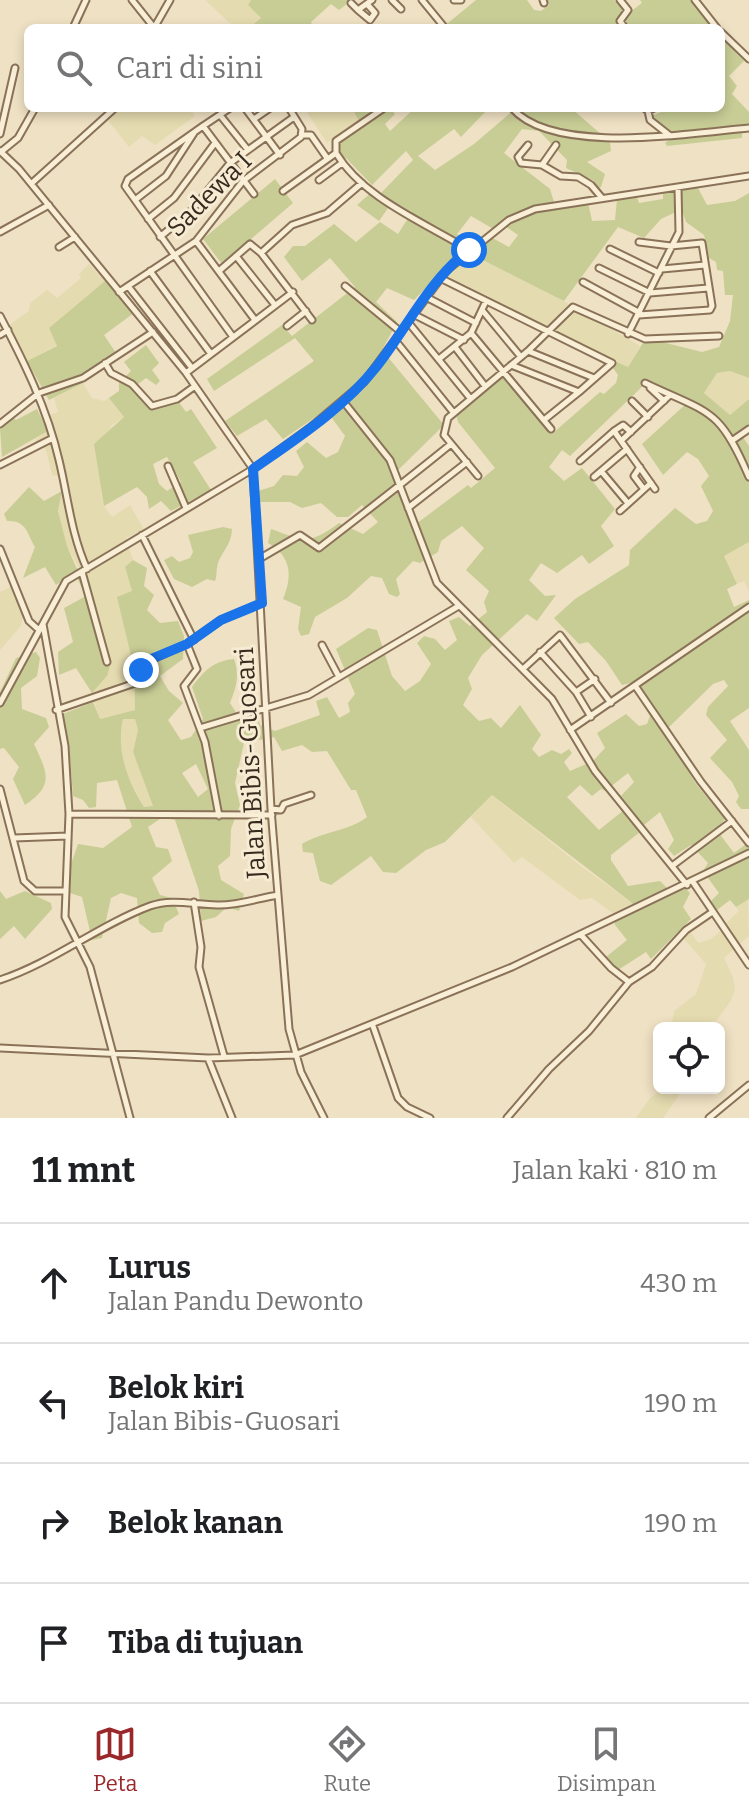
<!DOCTYPE html>
<html lang="id">
<meta charset="utf-8">
<style>
:root{--surface:#fff;--page:#f6f6f6;--text:#202124;--muted:#757577;--line:#e0e0e0;--accent:#9a282b}
body{margin:0;font-family:Bitter,serif;background:var(--page);color:var(--text)}
.controls{position:absolute;right:24px;bottom:24px;display:grid;overflow:hidden;border-radius:12px;box-shadow:0 4px 12px #0003}
.controls button{width:72px;height:72px;display:grid;place-items:center;padding:0;border:0;border-bottom:2px solid var(--line);background:var(--surface);color:var(--text);font:40px sans-serif}
.stop{position:absolute;width:24px;height:24px;margin:-18px;border:6px solid #1a73e8;border-radius:50%;background:#fff}
.stop.end{background:#1a73e8;border-color:#fff;box-shadow:0 2px 8px #0008}
.list{margin:0;padding:0;list-style:none}
h2{display:flex;justify-content:space-between;align-items:center;height:104px;margin:0;padding:0 32px;font-size:34px}
h2 small{font-size:26px;font-weight:400;color:var(--muted)}
.list li{display:grid;grid-template-columns:52px 1fr auto;gap:24px;align-items:center;box-sizing:border-box;height:120px;padding:0 32px;border-top:2px solid var(--line)}
.list b{display:block;font-size:30px;white-space:nowrap}
.list p{margin:0;font-size:26px;white-space:nowrap;color:var(--muted)}
.list em{font-size:26px;font-style:normal;color:var(--muted)}
.icon{flex:none;width:44px;height:44px;fill:none;stroke:currentColor;stroke-width:2;stroke-linecap:round;stroke-linejoin:round}
.map{position:relative;flex:none;width:749px;height:1118px;overflow:hidden}
.search{position:absolute;background:var(--surface);box-shadow:0 4px 12px #0003;left:24px;right:24px;top:24px;height:88px;display:flex;align-items:center;gap:20px;box-sizing:border-box;padding:0 28px;border-radius:12px;color:var(--muted);font-size:30px}
.sheet{height:584px;background:var(--surface)}
nav{display:flex;justify-content:space-around;align-items:center;box-sizing:border-box;height:112px;border-top:2px solid var(--line);background:var(--surface);font-size:22px;color:var(--muted)}
nav a{display:grid;justify-items:center;gap:4px}
nav .on{color:var(--accent)}
.map>svg:first-child{display:block}
.farmland{fill:#e5dbb0}
.green{fill:#c8cd96;fill-rule:evenodd}
.lines{fill:none;stroke-linecap:round;stroke-linejoin:round}
.minor-casing{stroke:#8a7259;stroke-width:9}
.minor{stroke:#f9eed6;stroke-width:5}
.route{stroke:#1a73e8;stroke-width:10}
.labels{text-anchor:middle;stroke-width:6;stroke-linejoin:round;paint-order:stroke}
.street-label{font-size:26px;fill:#392a1e;stroke:#f6ebd3}
</style>
<div class="map">
<svg width="749" height="1118" viewBox="0 0 749 1118">
<rect width="100%" height="100%" fill="#efe1c3"/>
<path class="farmland" d="M205,0h46l-3,5 13,13 -12,10h-14z
M119,108h70l6,8 -40,29 -13,-9 -13,11 -22,-28z
M304,108h47l9,14 -33,21z
M463,250l73,35 104,61 -12,21 -191,-92z
M89,264l16,17 -56,47 8,17 -34,18 -21,-33 27,-19 1,-8 17,-13 10,8 24,-20 -2,-4z
M730,371l19,7v21l-19,16 -26,-22 13,-20z
M83,383l9,15 12,3 5,-3 15,19 -13,9 -10,67 3,13 8,11 18,-12 14,25 -18,8 7,22 -8,7 7,24 3,119 -36,9 -7,-26 15,-17 -15,-85 -25,-45 -9,-35 4,-20 -4,-15 -6,-1 -6,-25 -11,-10 13,-9 -5,-14 15,-5 -4,-14z
M749,542v50l-5,-11 -7,3 -13,-28z
M11,587l12,29 -2,10 -21,24v-58z
M123,719h12l3,11 -5,22 20,54 -9,1 -19,-36 -5,-29z
M492,795l90,72 49,35 3,4 -20,8 -22,-16 -12,2 -58,-43 -8,6 -43,-46z
M748,898l1,38 -25,22 9,19 2,13 -5,12 -19,26h-40l3,-17 22,-17 10,-30 -28,-32 8,-7 12,18 13,-4 16,-13 -1,-3 13,-12 -3,-4z
M664,1088h20l-21,30h-27l14,-20z"/>
<path class="green" d="M251,0h101l-13,10 -8,-6 -20,18 2,6h-64l12,-10 -13,-13z
M476,0h51l7,10 7,1 8,-6 -2,-5h67l16,12 12,-9 -2,-3h51l21,28h-77l-12,-5 -7,5h-174z
M721,37l23,24 -15,15 8,10 -5,8 17,18v13l-7,2v11l-75,8 -2,-3 5,-4v-7l-18,-16 18,-8h51z
M356,108h34l5,6 -10,10 5,7 25,-23h74l-28,29 -7,-8 -36,27 17,14 39,-26 42,-36h55l39,34 1,9 -24,11 18,12 -4,13 -7,4v-10l-28,-13 1,-8 -28,-29 -17,-2 -18,24 46,36 4,13 33,-5 5,24 23,-1 2,-21 20,-2 2,6 24,-4v-6l34,-7 10,19 28,-4 14,-8v185l-19,-7 -13,2 -13,20 26,22 19,-16v27l-9,7 9,13v96l-25,14 13,28 -10,5 7,18 15,-7v108l-19,13 19,29v59h-8l-5,-7 3,-6 -7,-14 -22,-24 17,-18 -21,-25 2,-8 20,-21 -4,-6 -11,4 -48,47 31,53 29,35 -9,10 18,24 15,-11v57l-13,8 -6,-7 -13,10 -6,-9 8,-8 -16,-22 5,-8 -17,-18 -17,11 -6,-7 6,-9 -14,-28 -21,17 1,3 -29,23v5l17,26 32,-5 8,8 11,-7 11,11 -7,14 8,12 -40,40 -5,-7 -28,18 -12,-13 21,-17 -12,-15 -1,-11 20,-8 -3,-4 -139,-107 -47,47 -19,8 -30,23 -13,-1 -12,-16 -40,29 -11,-4 -7,-28 -10,-1 -1,-8c21,-13 45,-12 65,-27l-11,-27h-5l-24,-39 -15,1 -10,-7 -20,6 -8,-14 -30,6 -9,40 5,22 -9,24 -1,27 -12,10 3,14 23,14 -5,17 -12,-4 -11,10 -15,4 -2,-30 -24,-71 -12,-3 -15,10 8,20 12,2 4,12 -20,17 8,17 12,3 7,16 -14,9 -3,9 -10,1 -13,-10 -2,-25 -16,-5 -10,5 -9,40 -10,2 -10,-43 -12,-4 1,-29 7,-20 25,4 29,-21 -15,-47 -20,3 -1,24 -7,1 -6,-8 -10,-4 -4,-50 -6,-32 30,-12 7,17 35,-9 -1,-42 -17,-71 15,-6 -7,-24 8,-7 14,8 -3,18 10,9 -7,15 13,13 18,-2 6,15 -1,23 -23,17 9,15 14,12 -15,17 13,20 10,-3 12,-18 -11,-32c12,-16 21,-26 42,-28 6,16 2,29 -4,44l11,17 17,-3 2,8 15,6 45,-16 -4,-14 11,-4 12,21 11,-6 -2,-9 7,-9 -19,-45 32,-21 9,2 15,46 13,15 15,-10 11,-17 -14,-21 7,-7 11,3 10,11 12,-10 -8,-19 10,-4 11,9 17,-14 -3,-10 5,-11 -23,-21 18,-22 -22,-22 -21,15 -3,11 -18,11 -7,-2 -17,18 4,15 -3,3 -8,-3 -7,-16 -11,-2 -24,22 -32,19 -6,17 -8,2 -3,-7 3,-22 -18,-8c10,-24 8,-43 -15,-56l3,-14c33,12 38,16 68,-6l24,11 15,-12 -16,-17 -14,12h-11l-16,-14 -19,5 -12,-6h-30l-2,-11 16,-5 9,-11 14,1 7,-9 -8,-16 11,-9 19,16 12,-6 7,-16 -19,-26 -43,29 -17,-20 -29,17 -12,-15 89,-60 -19,-23 -81,53 -7,-12 75,-54 10,11 63,-49 -25,-29 -28,23 -18,-24 9,-11h12l29,-22 22,18 24,-20 18,12 14,-22 -19,-11 -14,20 -22,-16 18,-16 6,4 32,-33 -7,-9 -34,34 -26,-27 -3,2 -9,-21 26,-16 -7,-13zM676,212l7,1 3,9 18,13 5,23 7,4 1,8 6,1 2,24h8l-3,26 -11,26 -17,5 -56,-14 -18,29 -11,-5 -4,6 5,7 -2,8 -12,11 -4,-2 -47,41 -49,-59 -48,40 2,8 37,46 -24,20 -3,-3 -56,42 -19,-52 51,-50 -62,-75 15,-28 -21,-20 11,-14 27,12 49,-50 101,51 54,-74 26,11 17,-19zM471,216l26,15 8,-5 13,9 -9,12 -24,-13 -13,9 -15,-9zM648,381l38,17 1,5 -45,41 21,31 24,-23 11,7 11,17 -8,10 12,25 -6,10 -11,3 -21,-16 -45,42 -1,15 -54,34 -21,19 25,26 9,-2 18,19 16,24 8,-2 20,33 -3,8 -8,2 -13,-12 -29,19 8,15 -12,13 -23,10 -6,-9 8,-9 -3,-4 -8,5 -9,-4 -13,7 -7,-8 9,-14 -21,-30 -19,23 -10,-10 -12,3 -16,-16 9,-16 -4,-11 14,-23 45,-41 10,7 19,-26 -11,1 -16,-16 12,-17 16,10 25,-18 7,9 25,-18 -13,-20 14,-17 -33,-41 -18,13 -15,-14 13,-17 8,6zM123,719h12l3,11 -5,22 20,54 -9,1c-17,-27 -28,-56 -21,-88zM196,764l12,25 -10,8 -16,-24zM628,773l6,9 -13,14 8,10 -30,24 -32,-33 13,-12 12,11 9,-7 4,2z
M275,179l18,24 -71,61 -19,-25z
M105,281l9,10 6,-4 18,23 -34,25 12,18 -37,23 4,7 -34,17 -22,-39 30,-15 -8,-18z
M146,345l13,18 -7,7 8,11 -4,4 -10,-7 -13,10 14,19 22,-10 4,6 5,-2 8,11 5,-3 26,39 -24,14 18,28 -40,21 -10,-10 -12,8 -2,-12 -10,-10 -33,19 -10,-62 30,-27 -15,-19 10,-7v-8l12,-12 -7,-9zM167,457l14,25 -14,9 -8,-7 -6,-20z
M37,409l11,22 -46,26 -2,-29 13,-11 3,3z
M29,487l15,14 18,-10 -4,20 9,35 9,21 13,13 22,82 -4,14 -15,17 -16,-25 -17,7 -1,-23 15,-10 -9,-34 22,-12 -12,-24 -18,13 -11,-18 -22,11 12,-31c-8,-13 -8,-27 -28,-26l-3,-7z
M223,527l9,2c-1,19 -13,24 -15,39 -1,5 0,9 -2,13l-8,-2 -15,8 -18,-8 -10,-19 8,-4 7,6 11,-4 3,-6 -5,-17z
M36,652l4,6 -3,18 -16,12 1,21 24,9 3,9 -15,17c13,28 21,41 -9,61l-12,-26 6,-12 -15,-19 -4,1v-57l16,-34z
M0,891l6,8 19,-8 26,12 1,6 -27,30 -11,-13 -14,13z"/>
<g class="lines">
<defs>
<path id="minor" d="M132,0l20,25
M392,0l9,9
M422,0l23,28
M454,0h7
M543,0l1,3
M620,0l8,10 -8,11 5,7
M695,0l22,28
M351,3l7,7
M367,4l8,9 -5,7 -12,-10 14,-10
M73,28l13,-28
M154,28l16,-28
M721,32l28,27
M230,108l-27,18 51,68
M245,108l35,47
M512,108c41,48 179,25 237,20
M644,108l4,3 6,-3
M648,111l2,9 19,15
M220,115l28,35
M254,119l16,-11
M203,126l-75,53 -3,7 108,151
M0,134l15,-66
M302,135h9l16,23
M528,145l-10,12 3,6 21,2 19,11 17,1 13,8 11,13
M0,151l19,18 167,204 67,96 18,340 18,220 12,43 23,46
M2,151l16,-13 17,-30
M336,153c28,46 88,69 133,97
M542,165l14,-20
M319,180l23,-17
M32,183l83,-75
M283,191l53,-38v-12l48,-33
M135,200l31,-24 28,-43
M148,219l26,-21 41,-55
M0,232l49,-27
M160,237l32,-27 38,-47 64,-46
M196,241l59,79
M639,242l32,4 31,-3 10,63 -2,4 -71,5
M59,247l16,-10
M610,249l49,24
M261,253l51,67
M236,256l39,49
M599,268l51,25 58,-5
M662,269l43,-4
M150,271l61,83
M219,271l31,-27 11,9 31,-28 35,-12 35,-30
M440,278l172,85 -33,29
M583,282l57,31
M128,286l64,82
M345,286l56,46
M119,292l77,-51 47,-60 58,-44 1,-8 -13,-21
M426,297l50,26
M482,310l39,47
M413,314l51,26
M0,316c24,46 47,92 59,144 9,37 12,74 28,109
M408,322l62,76
M287,326l19,-15
M471,333l80,96
M628,334l51,-102 -1,-44
M0,335l8,-5
M395,340l58,72
M455,347l30,39
M528,351l66,27
M439,359l32,-26 15,-32
M105,363l6,10 21,11 20,22 25,-7 18,-13
M511,365l68,27 -35,28
M186,373l107,-81
M645,383c65,31 74,24 104,94
M650,388l14,13
M343,401l47,59 47,123 115,116 43,72 92,114
M632,401l16,16
M0,424l39,-31 44,-15 70,-46
M614,431l9,-6 8,7
M622,440l48,-45
M733,440l16,-11
M580,461l34,-30 41,58
M0,465l53,-27
M168,466l18,42
M640,467l-6,9 9,12
M601,471l26,31
M478,476l-34,-41 4,-17 80,-67 45,-44 72,32 74,-3
M594,477l33,-28
M408,508l59,-46
M620,511l31,-28
M142,535l52,105
M0,549l29,72 10,9
M259,559l41,-24 19,13c45,-35 88,-68 132,-104
M82,572l25,90
M43,624l22,122 4,68 -4,103 25,50 40,151
M187,644l10,25 -13,17 21,56 14,74
M322,645l17,32
M540,652l36,40 15,25
M524,668l36,-33 51,68
M636,687l65,95 48,61
M576,692l19,-13
M0,703l66,-122 187,-112 58,-42 53,-45 82,-111 63,-51 26,-11 214,-33
M56,710l82,-28 5,-7 -1,-11 45,-20 34,-24 41,-17
M200,728l109,-33 148,-88
M570,730l179,-123
M0,789l24,92 11,10h29
M271,809l10,1 3,-6 27,-9
M69,814l203,1
M14,838l54,-2
M672,866l60,-45
M693,882l56,83
M194,902l7,45 -2,20 25,89
M581,935l30,33 18,14
M0,980c54,-18 97,-54 150,-74 22,-8 45,-1 67,-1 19,1 42,-7 61,-10
M373,1026l25,72 9,9 23,11
M0,1048l208,10 87,-3 217,-88 237,-114
M208,1058l24,60
M507,1118l42,-49 40,-38 40,-49 23,-15 34,-37 25,-17
M709,1118l40,-33"/>
</defs>
<use href="#minor" class="minor-casing"/>
<use href="#minor" class="minor"/>
</g>
<g class="lines">
<path class="route" d="M141,670l3,-8 43,-18 34,-24 41,-17 -9,-134c43,-30 91,-61 124,-103 30,-38 52,-86 92,-116"/>
</g>
<g class="labels">
<g class="street-label">
<text transform="translate(209 194) rotate(-45)" y="9">Sadewa I</text>
<text transform="translate(250 763) rotate(-93)" y="9">Jalan Bibis-Guosari</text>
</g>
</g>
</svg>
<div class="controls">
<button><svg class="icon" aria-label="locate" viewBox="0 0 24 24"><circle cx="12" cy="12" r="6"/><path d="M12 2v4M12 18v4M2 12h4M18 12h4"/></svg></button>
</div>
<div class="stop" style="left:469px;top:250px"></div>
<div class="stop end" style="left:141px;top:670px"></div>
<div class="search"><svg class="icon" aria-label="search" viewBox="0 0 24 24"><circle cx="10" cy="10" r="6"/><path d="M15 15l6 6"/></svg>Cari di sini</div>
</div>
<section class="sheet">
<h2>11 mnt<small>Jalan kaki · 810 m</small></h2>
<ul class="list">
<li><svg class="icon" aria-label="ahead" viewBox="0 0 24 24"><path d="M12 20V5M6 11l6-6 6 6"/></svg><div><b>Lurus</b><p>Jalan Pandu Dewonto</p></div><em>430 m</em></li>
<li><svg class="icon" aria-label="left" viewBox="0 0 24 24"><path d="M17 20v-9H6M10 6l-5 5 5 5"/></svg><div><b>Belok kiri</b><p>Jalan Bibis-Guosari</p></div><em>190 m</em></li>
<li><svg class="icon" aria-label="right" viewBox="0 0 24 24"><path d="M7 20v-9h11M14 6l5 5-5 5"/></svg><div><b>Belok kanan</b></div><em>190 m</em></li>
<li><svg class="icon" aria-label="arrive" viewBox="0 0 24 24"><path d="M6 21V4h12l-3 4 3 4H6"/></svg><div><b>Tiba di tujuan</b></div></li>
</ul>
</section>
<nav>
<a class="on"><svg class="icon" aria-label="map" viewBox="0 0 24 24"><path d="M3 6l6-2 6 2 6-2v14l-6 2-6-2-6 2zM9 4v14M15 6v14"/></svg>Peta</a>
<a><svg class="icon" aria-label="directions" viewBox="0 0 24 24"><path d="M12 3l9 9-9 9-9-9zM9 14v-3h6M13 9l2 2-2 2"/></svg>Rute</a>
<a><svg class="icon" aria-label="saved" viewBox="0 0 24 24"><path d="M7 4h10v16l-5-4-5 4z"/></svg>Disimpan</a>
</nav>
